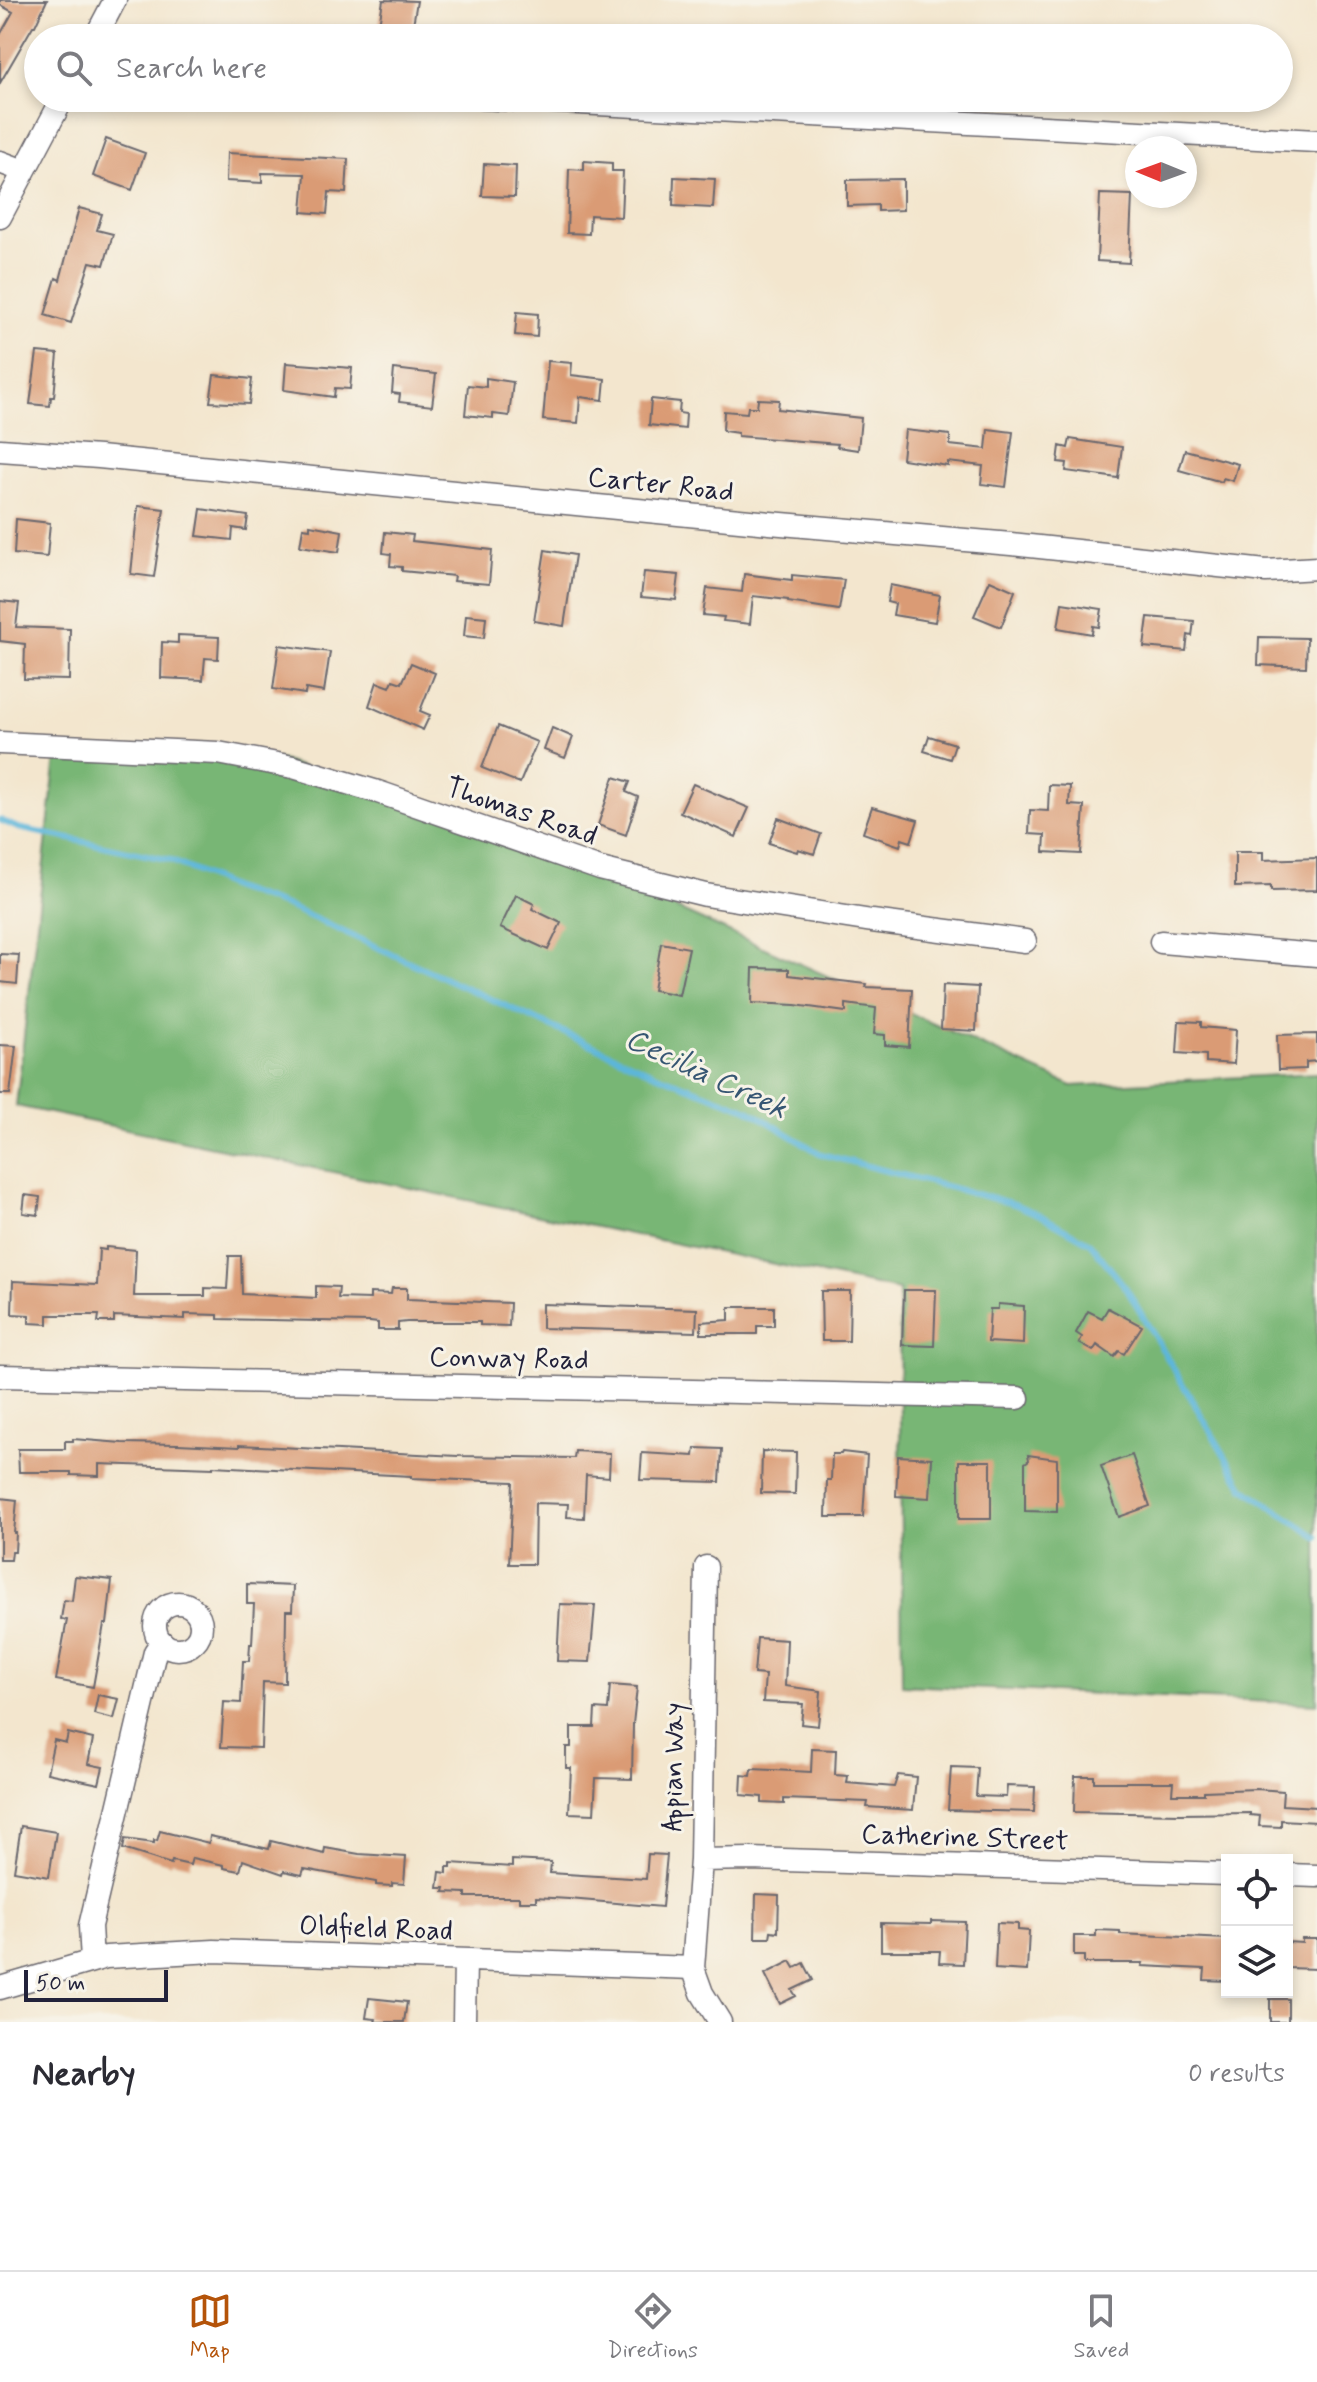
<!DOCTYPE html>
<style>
:root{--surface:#fff;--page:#f7f7f7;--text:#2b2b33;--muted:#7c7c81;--line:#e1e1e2;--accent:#b45309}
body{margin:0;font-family:Mynerve,sans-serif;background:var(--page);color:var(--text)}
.controls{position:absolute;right:24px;bottom:24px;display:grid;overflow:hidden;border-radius:0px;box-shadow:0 4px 12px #0003}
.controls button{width:72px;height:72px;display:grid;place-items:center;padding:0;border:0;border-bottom:2px solid var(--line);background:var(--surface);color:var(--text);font:40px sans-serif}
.compass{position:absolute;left:1125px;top:136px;width:72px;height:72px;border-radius:50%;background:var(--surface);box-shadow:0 4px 12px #0003;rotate:271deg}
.scale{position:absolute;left:24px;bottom:20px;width:144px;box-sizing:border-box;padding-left:8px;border:4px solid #22223b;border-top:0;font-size:22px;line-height:28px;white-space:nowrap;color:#22223b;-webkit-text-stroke:6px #f7f3e8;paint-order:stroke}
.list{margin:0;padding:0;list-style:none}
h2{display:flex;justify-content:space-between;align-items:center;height:104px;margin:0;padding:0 32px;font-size:34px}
h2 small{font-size:26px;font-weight:400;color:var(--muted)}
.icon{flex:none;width:44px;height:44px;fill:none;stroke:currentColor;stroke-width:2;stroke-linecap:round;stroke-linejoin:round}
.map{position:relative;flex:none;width:1317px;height:2022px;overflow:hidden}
.search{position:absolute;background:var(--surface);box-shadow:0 4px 12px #0003;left:24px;right:24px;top:24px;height:88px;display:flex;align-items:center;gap:20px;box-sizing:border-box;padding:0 28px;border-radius:44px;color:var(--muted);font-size:30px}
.sheet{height:248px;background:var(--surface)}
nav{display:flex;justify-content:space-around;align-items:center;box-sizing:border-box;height:112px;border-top:2px solid var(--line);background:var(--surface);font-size:22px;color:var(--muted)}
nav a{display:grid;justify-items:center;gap:4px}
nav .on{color:var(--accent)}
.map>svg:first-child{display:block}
.forest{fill:#78b675;stroke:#4d6c58;stroke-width:2}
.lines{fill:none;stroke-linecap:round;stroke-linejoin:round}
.stream{stroke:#5cb6da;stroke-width:6}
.building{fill:#da9b75}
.street-casing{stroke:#6b676e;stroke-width:25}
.street{stroke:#fff;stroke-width:22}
.labels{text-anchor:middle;stroke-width:6;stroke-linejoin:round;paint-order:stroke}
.street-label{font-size:28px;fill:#22223b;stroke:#f7f3e8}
.water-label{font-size:30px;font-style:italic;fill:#365673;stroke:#f7f3e8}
</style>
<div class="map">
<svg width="1317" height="2022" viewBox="0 0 1317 2022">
<rect width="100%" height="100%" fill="#f7f3e8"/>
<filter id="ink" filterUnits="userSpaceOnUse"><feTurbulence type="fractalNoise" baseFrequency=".0125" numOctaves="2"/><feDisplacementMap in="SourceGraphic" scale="16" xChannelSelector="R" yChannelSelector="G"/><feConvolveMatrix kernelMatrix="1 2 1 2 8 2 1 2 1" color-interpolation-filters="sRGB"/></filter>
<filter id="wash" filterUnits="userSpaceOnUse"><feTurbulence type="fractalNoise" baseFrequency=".006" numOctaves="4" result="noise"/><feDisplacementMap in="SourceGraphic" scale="32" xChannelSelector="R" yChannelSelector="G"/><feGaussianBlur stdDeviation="1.8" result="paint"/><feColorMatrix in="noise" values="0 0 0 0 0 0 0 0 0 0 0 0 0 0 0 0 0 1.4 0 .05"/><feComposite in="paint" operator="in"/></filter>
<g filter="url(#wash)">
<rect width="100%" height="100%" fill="#f3e6ce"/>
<path class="forest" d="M57,749l224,11 232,75 559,251 245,-13v631l-415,-19 -3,-395 -883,-184z"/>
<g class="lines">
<path class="stream" d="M0,820l18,8 152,32 63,28 56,19 366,167 92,35 74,45 193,50 26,11 50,28 36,45 118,200 73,49"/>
</g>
<g id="blocks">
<path class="building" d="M0,0h47l-12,26h-2l-33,57v-48l13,-23 -13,-7z
M383,0l34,1 -5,30 -7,-1 -1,8h-27z
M106,139l39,14 -13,37 -39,-14z
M227,153l121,6 -2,34 -17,-1 -2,22 -25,-2 3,-38 -43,-1v10l-36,-2z
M584,161l28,2v8h11l-2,46 -31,-2 -1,19 -22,-1 2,-64 15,1z
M484,164l32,2 -1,31 -33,-1z
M674,177l41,2 -2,29 -40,-2z
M903,179v31l-25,1v-6l-31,1v-26z
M1100,194l32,1 -3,68 -32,-2z
M79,208l23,6 -5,16 16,4 -9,31 -14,-3 -19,61 -26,-8 11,-37 4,2z
M517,312l21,2 -1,23 -22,-2z
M37,352l21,2 -4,43h-3l-1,9 -20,-2z
M548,361l24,2 -1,12 34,4 -2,21 -23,-3 -2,26 -35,-3z
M286,363l66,5 -2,21 -15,-1 -1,9 -50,-7z
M394,369l42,5 -4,32 -33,-4 1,-8 -8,-1z
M214,375l38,4 -3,25 -39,-2z
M486,378l27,4 -4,34 -16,-2v4l-28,-3 3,-30 18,2z
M651,399l29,3 -1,11 7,1 -1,15 -36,-4z
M758,399l21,1 -1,9 83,9 -3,32 -21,-3 1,-3 -100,-8v-3l-15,-2 1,-20 23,2 1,-6h9z
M988,429l25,3 -7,55 -25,-3 2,-18 -35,-4v4l-46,-7 3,-29 45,5v10l36,4z
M1070,439l52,8 -4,31 -52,-7 1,-8 -9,-1 2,-16 8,2z
M1185,450l53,14 -5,17 -10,-3 -1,4 -43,-12z
M138,506l26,3 -10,68 -23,-3z
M201,509l47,7 -2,14 -13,-2 -1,12 -35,-4z
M16,519l34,4 -3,34 -33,-3z
M310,525l32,6 -3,21 -39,-6 3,-18 7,1z
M385,532l28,3 -1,6 80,9 -3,34 -36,-3 1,-5 -52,-5v-4l-12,-1 1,-12 -8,-1z
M545,550l30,5 -11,71 -30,-5z
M644,572l35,3 -3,25 -35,-3z
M744,574l48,6v-5l52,5 -5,30 -51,-8v-2l-35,-4 -3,28 -27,-3 1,-4 -21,-2 4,-27 35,4z
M990,580l25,11 -14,36 -27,-11z
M890,585l50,10 -5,27 -42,-7 2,-11 -8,-2z
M0,601l19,2 -3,24 54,2 -1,51 -45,-1 1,-35 -25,-3z
M1062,603l40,6 -3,18 -6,-1 -1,8 -34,-6z
M466,615l20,2 -2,21 -20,-2z
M1148,617l46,4 -2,15 -4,-1 -2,16 -42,-4z
M178,635l41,2 -1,22 -13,-1 -2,22 -42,-2 1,-36 16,1z
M1259,637l48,1 -1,29 -48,-2z
M279,645l51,7 -6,40 -18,-3 -1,5 -32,-5z
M411,663l24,10 -15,38 10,4 -7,15 -54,-24 8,-24 13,5 3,-7 9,3z
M498,726l39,16 -17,41 -38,-15z
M552,728l21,9 -8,21 -21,-8z
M929,736l26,8 -5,15 -26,-8z
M614,777l16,5 -4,10 12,5 -12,38 -28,-10z
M693,784l56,24 -13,29 -56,-25z
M1049,785l21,1 -1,19 15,1 -3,48 -37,-2 1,-17 -16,-1 1,-24 18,1z
M872,807l46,13 -7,22 -9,-3 -2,7 -37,-13z
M778,818l43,16 -7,20 -16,-5 -1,3 -28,-9z
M1235,852h28v8l54,-2v32l-46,1v-5l-36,1z
M516,895l18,9 -2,5 29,14 -13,27 -48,-22z
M661,943l28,5 -10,47 -26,-5z
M0,954l19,1 -2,29 -17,-2z
M753,968l36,1v6l78,9 -1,3 46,2 -3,58 -24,-2v-10l-11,-1 2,-26 -30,-4v8l-51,-7 -43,-2z
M943,985l35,2 -2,44 -35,-2z
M1179,1021l22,1v5l35,3 -2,34 -28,-2v-7l-29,-2z
M1317,1034v27l-11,1v7l-28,1 -1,-35z
M0,1045l16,1 -6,48h-10z
M25,1195l15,2 -2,18 -15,-2z
M106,1247l30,3 -2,46h71v-8l22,1 2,-33h12l1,38 74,4v-12l23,1 -1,11 32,1v-6l21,1 1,-6h15v11l103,4 -1,23 -29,-1v-3h-73l-9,1v7h-20v-7l-8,-1 -152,-3v-4l-33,-1v5l-71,-3v6h-16l1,-7h-51v9l-19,-1v-8l-17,-1 1,-33 84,4 2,-36 7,1z
M904,1290h32l-2,56 -32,-1z
M821,1291h29l-1,50h-27z
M542,1304l155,5 -1,23 -154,-4z
M998,1304l26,2 -1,38 -35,-2 2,-33h8z
M729,1307h45v19h-17v8h-56v-12l28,-2z
M1108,1308l34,18 -18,28 -5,-3 -5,6 -17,-12 -4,6 -14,-8 3,-6 -6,-4 12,-22 14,7z
M73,1439l49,4 56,1 61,3v-2l219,11 116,2 1,-7 35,2 -1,24 -23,-2 -2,43 -17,-1 1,-13 -33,-1 -1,61h-25l4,-82 -102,-4v-2l-198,-10v2l-114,-4v12l-28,-1v-3h-52l-1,-23h47v-8h8z
M695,1448l27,1 -2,33 -80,-2 2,-27 52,3z
M762,1451l34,1 -1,42 -34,-1z
M842,1452l25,3 -4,62h-37l1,-37h4l1,-26h9z
M1028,1455l29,4v53l-32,-1v-48l4,-3z
M1132,1455l18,51 -31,11 -18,-51z
M898,1456l34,2 -2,40 -34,-2z
M959,1461h32v58h-32z
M0,1498l17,2 -3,33h2l-1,19h-3l-1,8h-11z
M75,1576l37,4 -5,44h-3l-11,63 -37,-7 11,-60 -6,-1 3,-19 8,1z
M247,1584l46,2 -1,25h-6l-1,72 -22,-1 -2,66 -40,-1 3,-45 17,1 2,-42h6l1,-17h2l2,-40h-7z
M560,1604l35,1 -5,57 -33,-1z
M757,1638l30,2 -2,46 36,5 -3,35 -17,-2 2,-20 -40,-2 2,-27 -11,-1z
M610,1685l27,2 -4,37 -1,55 -36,-1 -2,36 -25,-1 2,-45h-5v-21h5v-20h23l1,-18 13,1z
M98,1695l21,4 -5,20 -20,-5z
M68,1733l25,6 -5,25 15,3 -4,17 -52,-11 7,-33 12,3z
M812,1749l24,1 -1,25 13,1 -1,7 47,4 4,-12 18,2 -3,33 -46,-3 1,-5 -84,-3v5l-22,-1v-6l-21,-2 1,-20 9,1 1,-7 59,3z
M951,1767l27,1 -2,28 30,1 1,-11 28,1 -1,25 -86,-2z
M1075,1776h19v6h79l-1,12h32v-3l52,-2 27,2 -1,14 35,2v15l-36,-2v7l-22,-1 1,-10 -10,-1v-2l-69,1 -107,-2z
M21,1826l35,6 -7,45 -35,-6z
M160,1831l49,12 1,-7 59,13 2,-8 53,13 1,-6 34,6 47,3 -2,27 -12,-1v3l-16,-1v-3l-72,-13 -2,6 -18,-4 -1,3 -40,-14 -3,11 -16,-3v-3l-32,-7 -2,7 -18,-4 -1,3 -48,-15 2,-10 29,4v-3l3,1z
M648,1854l19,1 -5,52 -93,-8 -33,-2v4h-17v-4h-53v-4l-22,-1 1,-4h-7l2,-16 7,1v-6h4v-4l61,4v-7l39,2 -1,11 96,6z
M756,1894l23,1 -1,37 -7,-1 -1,7h-15z
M931,1921l34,1 -2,42 -24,-1 1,-12h-59v-28l50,1z
M997,1923l21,1v6l11,1 -2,40 -32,-2z
M1096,1930l24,1v3l107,5v42l-23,-1 1,-11 -63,-3 1,-3h-59v-7h-10v-20h22z
M1302,1939h15v30l-30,-1v-26l15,1z
M791,1961l4,7 9,-5 9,17 -21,10 4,6 -16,8 -15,-30z
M369,1998l38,4 -3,20h-29l1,-3 -10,-1z
M1270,1999h18v23h-18z"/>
</g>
</g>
<g filter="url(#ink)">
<use href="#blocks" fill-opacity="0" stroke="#6b676e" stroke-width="2"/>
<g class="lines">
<defs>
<path id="street" d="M95,38l20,-38
M481,98l836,43
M0,162l24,9
M0,217l63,-119
M0,450l99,7 671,66 241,21 255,27 51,-3
M0,743l218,10 75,14 85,25 222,77 106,26 166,26 153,20
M1161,942l156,13
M0,1376l1018,22
M706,1567l-5,293 -8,108 9,25 18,29
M155 1626a23 23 0 1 1 46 0a23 23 0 1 1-46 0Z
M701,1860l49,-1 477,15
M1287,1875l30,1
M92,1961l-2,-35 65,-274 7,-10
M0,1988l106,-31 108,-6 479,17
M464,2022l1,-62"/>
</defs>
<use href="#street" class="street-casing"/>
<use href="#street" class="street"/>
</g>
</g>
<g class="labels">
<g class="street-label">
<text transform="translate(661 483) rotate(6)" y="10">Carter Road</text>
<text transform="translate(522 810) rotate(19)" y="10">Thomas Road</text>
<text transform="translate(509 1357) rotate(1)" y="10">Conway Road</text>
<text transform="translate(672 1767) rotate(-89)" y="10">Appian Way</text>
<text transform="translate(965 1836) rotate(2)" y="10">Catherine Street</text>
<text transform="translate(376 1927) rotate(2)" y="10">Oldfield Road</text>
</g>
<g class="water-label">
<text transform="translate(707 1073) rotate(25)" y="10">Cecilia Creek</text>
</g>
</g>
</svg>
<div class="controls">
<button><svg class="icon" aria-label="locate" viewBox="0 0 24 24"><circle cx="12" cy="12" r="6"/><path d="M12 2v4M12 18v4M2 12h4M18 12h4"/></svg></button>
<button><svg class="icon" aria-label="layers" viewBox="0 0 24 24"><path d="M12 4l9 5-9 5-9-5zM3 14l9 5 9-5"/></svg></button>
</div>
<svg class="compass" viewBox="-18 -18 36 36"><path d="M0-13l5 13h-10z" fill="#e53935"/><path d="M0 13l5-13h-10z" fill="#7c7c81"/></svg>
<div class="scale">50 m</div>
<div class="search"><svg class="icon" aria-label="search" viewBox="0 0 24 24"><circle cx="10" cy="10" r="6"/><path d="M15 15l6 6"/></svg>Search here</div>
</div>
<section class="sheet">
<h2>Nearby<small>0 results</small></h2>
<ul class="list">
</ul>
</section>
<nav>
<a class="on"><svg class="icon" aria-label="map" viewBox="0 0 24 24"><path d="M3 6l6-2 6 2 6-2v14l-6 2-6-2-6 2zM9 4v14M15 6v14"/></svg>Map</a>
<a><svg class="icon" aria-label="directions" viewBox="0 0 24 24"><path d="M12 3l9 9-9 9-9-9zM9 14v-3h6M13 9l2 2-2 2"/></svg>Directions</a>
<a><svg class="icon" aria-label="saved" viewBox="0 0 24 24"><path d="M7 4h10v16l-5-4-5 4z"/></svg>Saved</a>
</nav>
